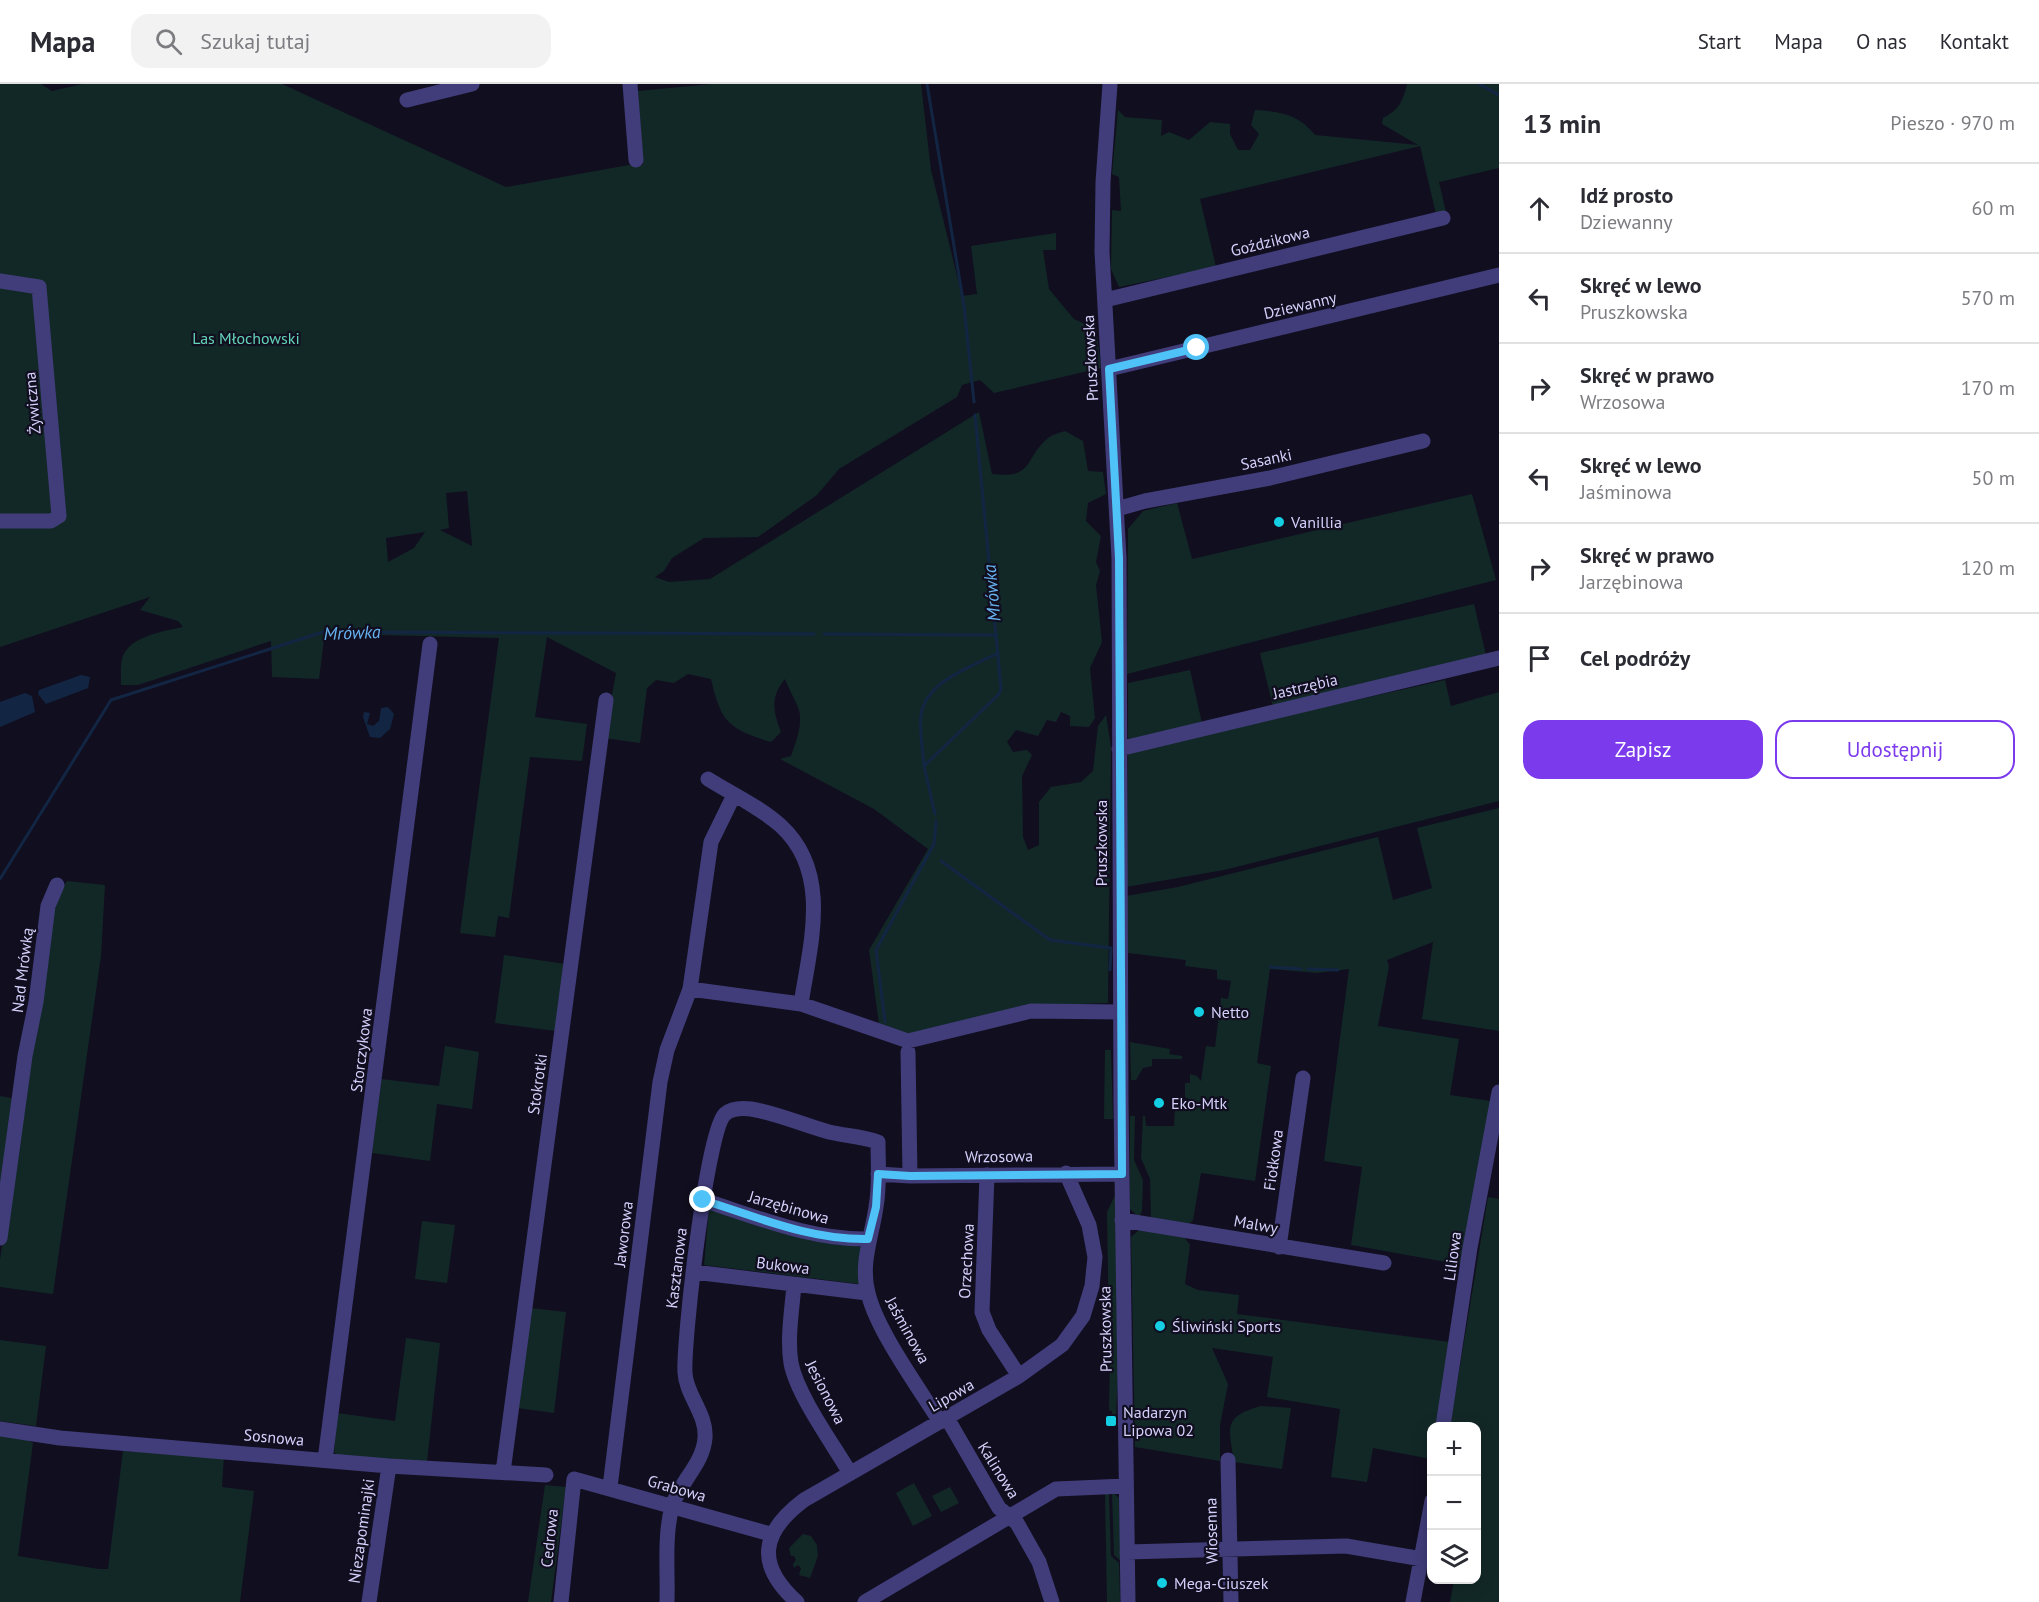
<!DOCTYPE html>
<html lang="pl">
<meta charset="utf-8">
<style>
:root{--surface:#fff;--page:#f2f2f3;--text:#2b2b33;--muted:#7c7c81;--line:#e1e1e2;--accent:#7c3aed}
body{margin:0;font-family:"PT Sans",sans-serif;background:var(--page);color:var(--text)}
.controls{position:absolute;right:18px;bottom:18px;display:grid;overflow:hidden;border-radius:12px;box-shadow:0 3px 15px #0003}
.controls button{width:54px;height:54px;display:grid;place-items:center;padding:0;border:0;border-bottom:2px solid var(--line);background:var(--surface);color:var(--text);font:30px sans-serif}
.stop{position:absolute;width:18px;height:18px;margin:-14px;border:4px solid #4fc3f7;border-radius:50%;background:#fff}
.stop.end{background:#4fc3f7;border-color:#fff;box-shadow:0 2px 6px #0008}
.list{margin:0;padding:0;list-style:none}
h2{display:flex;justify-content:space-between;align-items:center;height:78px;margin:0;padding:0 24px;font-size:26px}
h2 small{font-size:20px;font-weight:400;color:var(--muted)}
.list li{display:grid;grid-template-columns:39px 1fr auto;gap:18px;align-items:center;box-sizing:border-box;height:90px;padding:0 24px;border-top:2px solid var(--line)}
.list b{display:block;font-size:22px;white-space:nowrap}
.list p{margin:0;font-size:20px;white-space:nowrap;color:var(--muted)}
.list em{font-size:20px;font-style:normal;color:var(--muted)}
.actions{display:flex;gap:12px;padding:18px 24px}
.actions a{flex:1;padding:14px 0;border:2px solid var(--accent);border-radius:18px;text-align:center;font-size:21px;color:var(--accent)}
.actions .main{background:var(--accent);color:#fff}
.icon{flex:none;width:33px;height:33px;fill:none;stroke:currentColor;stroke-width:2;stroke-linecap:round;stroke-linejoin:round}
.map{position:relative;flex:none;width:1499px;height:1518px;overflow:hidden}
header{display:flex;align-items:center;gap:36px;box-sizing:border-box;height:84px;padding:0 30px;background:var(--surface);border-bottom:2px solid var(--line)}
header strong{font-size:28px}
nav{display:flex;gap:33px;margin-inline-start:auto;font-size:21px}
.search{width:420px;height:54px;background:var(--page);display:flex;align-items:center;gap:15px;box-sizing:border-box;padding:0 21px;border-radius:18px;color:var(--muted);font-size:22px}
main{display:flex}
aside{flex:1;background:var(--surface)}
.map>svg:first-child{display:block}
.green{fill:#122827;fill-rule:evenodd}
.water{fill:#122644}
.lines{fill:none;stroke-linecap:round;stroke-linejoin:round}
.stream{stroke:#122644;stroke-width:3}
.minor{stroke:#403d7a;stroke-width:15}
.route{stroke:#4fc3f7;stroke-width:8}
.poi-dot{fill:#14cfe3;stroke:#110e1f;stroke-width:2}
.labels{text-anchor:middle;stroke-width:4.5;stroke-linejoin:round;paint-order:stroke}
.street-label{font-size:16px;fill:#d5d0fb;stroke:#110e1f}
.park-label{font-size:16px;fill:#63d4b7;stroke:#110e1f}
.poi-label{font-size:16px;fill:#d5d0fb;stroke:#110e1f;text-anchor:start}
.water-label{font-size:18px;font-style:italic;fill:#67b2f1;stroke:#110e1f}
</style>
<header>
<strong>Mapa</strong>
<div class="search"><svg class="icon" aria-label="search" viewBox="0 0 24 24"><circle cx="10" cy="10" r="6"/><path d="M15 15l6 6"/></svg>Szukaj tutaj</div>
<nav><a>Start</a><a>Mapa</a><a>O nas</a><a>Kontakt</a></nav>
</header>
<main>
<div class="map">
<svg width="1499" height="1518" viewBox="0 0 1499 1518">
<rect width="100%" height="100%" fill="#110e1f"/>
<path class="green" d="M0,0h41l11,7 30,-7h200l224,103 123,-22h14l-5,-74 74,-7h209l10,86 31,126 15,-2 -6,-48 85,-13v17h-13l6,39 25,30 13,6 8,-6 6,49 -107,25 -14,-13 -18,5 -5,12 -118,72 -22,26 -59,42 -54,1 -32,20 -8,13 -9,6 14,5 41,-3 269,-167 13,62c42,5 32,-15 55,-35 4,-4 12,-6 18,-8l18,10 5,30 15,1 3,22 -18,9 -2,18 15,15 -5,26 4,9 -4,14 6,57 -12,26 5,50 -6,9 -19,-1v-10l-9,-4 -5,10 -9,-2 -9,16 -22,-6 -9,12 6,10 14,-2 5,5 -10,21 1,61 5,13 11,-5v-43l12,-15 30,-5 12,-11 5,-45 8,-11 5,32 -3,256 -82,3 -121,29 -26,-11 -10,-74 59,-101 -54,-40 -94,-50 11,-3c5,-15 14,-35 6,-51 -4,-9 -8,-16 -12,-26 -15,18 -12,32 -4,53l-10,10c-42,-13 -50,-19 -60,-63l-23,-5 -14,9 -18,-3 -9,8 -7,55 -36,-5 12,-65 -69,-36 -12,80 52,7 -5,37 -52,-4 -21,161 -11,-2 -3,21 -35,-4 39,-295 -162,-4 -13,6 -5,39 -47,-2 -1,-36 -133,44h-17c0,-8 -1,-22 2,-29 8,-20 41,-25 60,-29l-5,-6 -38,-11 10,-13 -150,50zM467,407l5,54v1l-32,-16 9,-2 -3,-35zM425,448l-11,16 -26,14 -2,-24z
M1407,0h92v84l-60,14 7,30 -10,2 -16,-68 -220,53 16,68 -97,20 -8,-18 1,-59 9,1 -2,-34 -7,-3 6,-64 7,7 37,3 -1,16 8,-4 20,8 21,-18 20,2v10l8,16h12l9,-16 -8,-9 4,-15c25,1 45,5 60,25l103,10 -36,-21 1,-6c16,-8 20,-17 24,-34z
M1472,410l24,86 -369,94 1,-145 15,-18 34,-8 15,56z
M1474,520l12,51 -213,52 -13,-54z
M1190,586l12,53 -74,18v-58z
M1445,596l6,26 48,-14v109l-275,69 -98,17 2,-136z
M1499,724v223l-77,-12 11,-77 -46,18 2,6 -11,60 81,13 -9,56 41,6 -28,164 -112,-20 11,-78 -38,-6 25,-192 -32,4 -47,-4 -13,94 14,3 -16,115 -54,-8 -8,47 -5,5 -37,-7 -1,-39 -9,-21 2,-42h2l1,10h28l1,-19h16v-7l-6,-3v-14h5v-9l7,2 4,5 5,-35 9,1 6,-49 7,1 3,-18 -14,-2v-9l-32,-4 1,-6 -58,-7 -2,-57 52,-9 200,-50 15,63 39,-12 -15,-60z
M67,797l38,4 -4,71 -48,338 -53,-7v-27l51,-353z
M504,871l61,9 -9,67 -61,-8z
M1130,958l40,7 -1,5 13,2v3h-30v7l-9,2 -7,12h-5z
M445,962l34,6 -7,57 -35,-5 -7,57 -58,-8 9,-74 58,7z
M1105,966h6l2,69h-9z
M0,1012l17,3 -17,120z
M1130,1032h5l-1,44 9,20 -1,31 -3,6 -9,-8z
M1117,1107l2,164 -3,60h-4v-4l-3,-1 1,-53 3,-1v-21l-4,-1 -2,-122z
M1488,1113l11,2v403h-49l4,-22h22v-154h-26z
M709,1124l94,30 59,9 -3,37 -155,-19z
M422,1137l33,4 -8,58 -32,-4z
M1139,1146l45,7 6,8 -5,39 13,6 41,5 -2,19 213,28 -13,84h-5l-1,33 -58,-11 -6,34 -36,-5 9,-68 -73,-12 6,-40 -61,-9 16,36 -8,41v36l-85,-14 -4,-210z
M530,1224l36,4 -12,101 -37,-5z
M406,1254l34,5 -13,119 -82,-4 -11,-5 3,-40 58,8z
M0,1256l46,6 -10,80 -36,-5z
M1261,1322l30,2 -9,61 -48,-7c-5,-35 -12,-45 27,-56z
M0,1349l26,5 7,5 -15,113 81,13h9l15,-118 101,5 -2,31 32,4 -14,111h-240z
M914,1399l18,33 -19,10 -17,-33z
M545,1401l21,2 -15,115h-23z
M950,1403l9,16 -18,9 -9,-16z
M1112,1408l7,6 2,63 -7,-6z
M1105,1410h4l2,62 8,7 1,39h-13z
M803,1450l8,2 6,9 1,11 -8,22 -11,-3 2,-7 -3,-3 -4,3 -1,-4 3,-4 -2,-4h-3l-2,-8z"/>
<path class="water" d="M81,591l9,2 -2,11 -42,16 -8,-10 1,-4z
M25,609l7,3 3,16 -35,15v-25z
M388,623l6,7 -4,15 -10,9 -10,-1 -7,-20 1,-5 6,1 -3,11 6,2 6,-5 2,-13z"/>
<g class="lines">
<path class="stream" d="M927,0l37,222 10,96
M1479,0l20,11
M824,550l172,1 -21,-220
M924,682c-1,-17 -5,-35 -3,-51 5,-34 50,-48 77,-62
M935,730l-11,-48 75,-72 2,-5 -5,-54
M941,777l109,79 61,8 -1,22
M0,795l111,-179 212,-68 491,2
M1270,883l31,2
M1308,885l30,1
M885,938l-9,-72 58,-106 2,-23"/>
<path class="minor" d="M630,0l6,76
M1110,0l-7,98 -1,70 17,306 2,545 7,499
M407,16l65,-16
M0,197l39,6 20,229 -8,5h-51
M1105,216l338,-82
M1109,285l390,-94
M1117,425l28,-8 125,-23 153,-37
M1119,665l380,-91
M708,695c24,15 52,28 73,47 51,47 29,119 20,178
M690,905l111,15 107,37 123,-30 89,1
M908,968l2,124
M878,1090l32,2 212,-2
M987,1091l-5,137 7,18 30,46
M703,1116c54,17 107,40 165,39
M1122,1136l262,43
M0,1154l25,-182 11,-54 12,-96 9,-21
M1279,1163l24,-169
M694,1188l173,21
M794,1201c-2,25 -7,53 -3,78 6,32 42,81 59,110
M947,1334l52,90 18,15 22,39 13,40
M1443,1342l27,-178 29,-156
M0,1345l60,9 329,28 157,9
M325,1376l105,-816
M1228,1376l3,142
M503,1388l103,-772
M610,1403l50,-405 7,-32 23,-61 21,-147 23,-47
M1127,1468l219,-6 76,13
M369,1518l20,-136
M561,1518l13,-123 196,55
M667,1518c1,-30 -3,-66 5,-95 7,-25 31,-42 33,-69 2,-24 -19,-43 -20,-65 -2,-31 22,-244 40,-259 7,-6 17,-6 26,-5 26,4 52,16 78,23 17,4 32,4 49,10 0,21 2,44 -2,65 -4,29 -16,57 -8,86 9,38 51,95 72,129
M797,1518c-41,-37 -37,-69 7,-102l215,-124 43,-31 21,-29 9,-30 3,-29 -6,-32 -23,-52
M865,1518l191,-113 69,-3
M1413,1518l19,-101"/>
</g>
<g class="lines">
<path class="route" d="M703,1116c54,17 107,40 165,39l8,-32 2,-33 32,2 212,-2 -3,-616 -10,-189 88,-21"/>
</g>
<g class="poi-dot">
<circle cx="1279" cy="438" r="6"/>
<circle cx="1199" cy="928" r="6"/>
<circle cx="1159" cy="1019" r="6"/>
<circle cx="1160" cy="1242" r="6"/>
<rect x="1105" y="1331" width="12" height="12" rx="3"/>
<circle cx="1162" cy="1499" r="6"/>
</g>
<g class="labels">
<g class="street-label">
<text transform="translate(1270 157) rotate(-14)" y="6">Goździkowa</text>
<text transform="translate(1300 221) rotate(-13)" y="6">Dziewanny</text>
<text transform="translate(1090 274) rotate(-93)" y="6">Pruszkowska</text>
<text transform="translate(32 319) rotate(-95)" y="6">Żywiczna</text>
<text transform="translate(1266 375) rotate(-12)" y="6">Sasanki</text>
<text transform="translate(1305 602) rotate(-13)" y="6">Jastrzębia</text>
<text transform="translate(1101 759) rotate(-90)" y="6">Pruszkowska</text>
<text transform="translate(22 886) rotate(-83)" y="6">Nad Mrówką</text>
<text transform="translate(361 966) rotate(-83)" y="6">Storczykowa</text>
<text transform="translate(537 1000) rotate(-82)" y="6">Stokrotki</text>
<text transform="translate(999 1072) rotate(-1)" y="6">Wrzosowa</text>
<text transform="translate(1273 1076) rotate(-82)" y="6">Fiołkowa</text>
<text transform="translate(789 1123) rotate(16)" y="6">Jarzębinowa</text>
<text transform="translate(1256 1140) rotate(10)" y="6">Malwy</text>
<text transform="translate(623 1150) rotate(-83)" y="6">Jaworowa</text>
<text transform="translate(1452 1172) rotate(-82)" y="6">Liliowa</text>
<text transform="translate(966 1177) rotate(-87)" y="6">Orzechowa</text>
<text transform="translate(783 1181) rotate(7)" y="6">Bukowa</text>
<text transform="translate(676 1184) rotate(-83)" y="6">Kasztanowa</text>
<text transform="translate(1105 1245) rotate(-91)" y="6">Pruszkowska</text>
<text transform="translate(908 1246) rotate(61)" y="6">Jaśminowa</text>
<text transform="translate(826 1308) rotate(63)" y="6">Jesionowa</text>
<text transform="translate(951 1311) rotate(-30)" y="6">Lipowa</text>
<text transform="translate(274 1353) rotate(5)" y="6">Sosnowa</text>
<text transform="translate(999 1386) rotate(58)" y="6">Kalinowa</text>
<text transform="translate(677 1404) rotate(16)" y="6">Grabowa</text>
<text transform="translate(361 1447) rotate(-82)" y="6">Niezapominajki</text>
<text transform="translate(1211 1447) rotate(-91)" y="6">Wiosenna</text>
<text transform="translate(549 1454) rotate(-84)" y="6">Cedrowa</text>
</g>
<g class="park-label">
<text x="246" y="260">Las Młochowski</text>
</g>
<g class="poi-label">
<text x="1291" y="444">Vanillia</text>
<text x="1211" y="934">Netto</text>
<text x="1171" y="1025">Eko-Mtk</text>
<text x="1172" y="1248">Śliwiński Sports</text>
<text x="1123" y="1334">Nadarzyn<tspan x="1123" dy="18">Lipowa 02</tspan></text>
<text x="1174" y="1505">Mega-Ciuszek</text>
</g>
<g class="water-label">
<text transform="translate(992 509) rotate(-95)" y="6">Mrówka</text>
<text transform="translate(352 549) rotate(-2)" y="6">Mrówka</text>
</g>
</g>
</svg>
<div class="controls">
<button>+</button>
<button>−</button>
<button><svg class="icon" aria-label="layers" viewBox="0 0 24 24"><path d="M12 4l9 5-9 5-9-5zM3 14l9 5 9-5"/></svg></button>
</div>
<div class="stop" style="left:1197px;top:264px"></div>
<div class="stop end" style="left:703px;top:1116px"></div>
</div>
<aside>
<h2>13 min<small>Pieszo · 970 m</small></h2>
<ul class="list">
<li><svg class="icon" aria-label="ahead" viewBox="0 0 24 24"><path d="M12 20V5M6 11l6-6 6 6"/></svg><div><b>Idź prosto</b><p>Dziewanny</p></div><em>60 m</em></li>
<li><svg class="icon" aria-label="left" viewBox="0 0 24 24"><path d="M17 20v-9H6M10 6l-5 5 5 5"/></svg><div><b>Skręć w lewo</b><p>Pruszkowska</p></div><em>570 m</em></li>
<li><svg class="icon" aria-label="right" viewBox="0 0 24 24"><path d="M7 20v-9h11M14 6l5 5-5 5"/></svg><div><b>Skręć w prawo</b><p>Wrzosowa</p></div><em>170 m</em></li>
<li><svg class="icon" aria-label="left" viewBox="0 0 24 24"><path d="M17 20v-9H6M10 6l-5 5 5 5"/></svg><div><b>Skręć w lewo</b><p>Jaśminowa</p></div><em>50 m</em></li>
<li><svg class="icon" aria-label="right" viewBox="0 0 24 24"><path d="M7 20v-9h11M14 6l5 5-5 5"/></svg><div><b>Skręć w prawo</b><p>Jarzębinowa</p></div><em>120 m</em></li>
<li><svg class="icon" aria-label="arrive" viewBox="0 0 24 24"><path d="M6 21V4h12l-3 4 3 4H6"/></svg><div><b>Cel podróży</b></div></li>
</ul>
<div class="actions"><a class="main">Zapisz</a><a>Udostępnij</a></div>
</aside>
</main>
